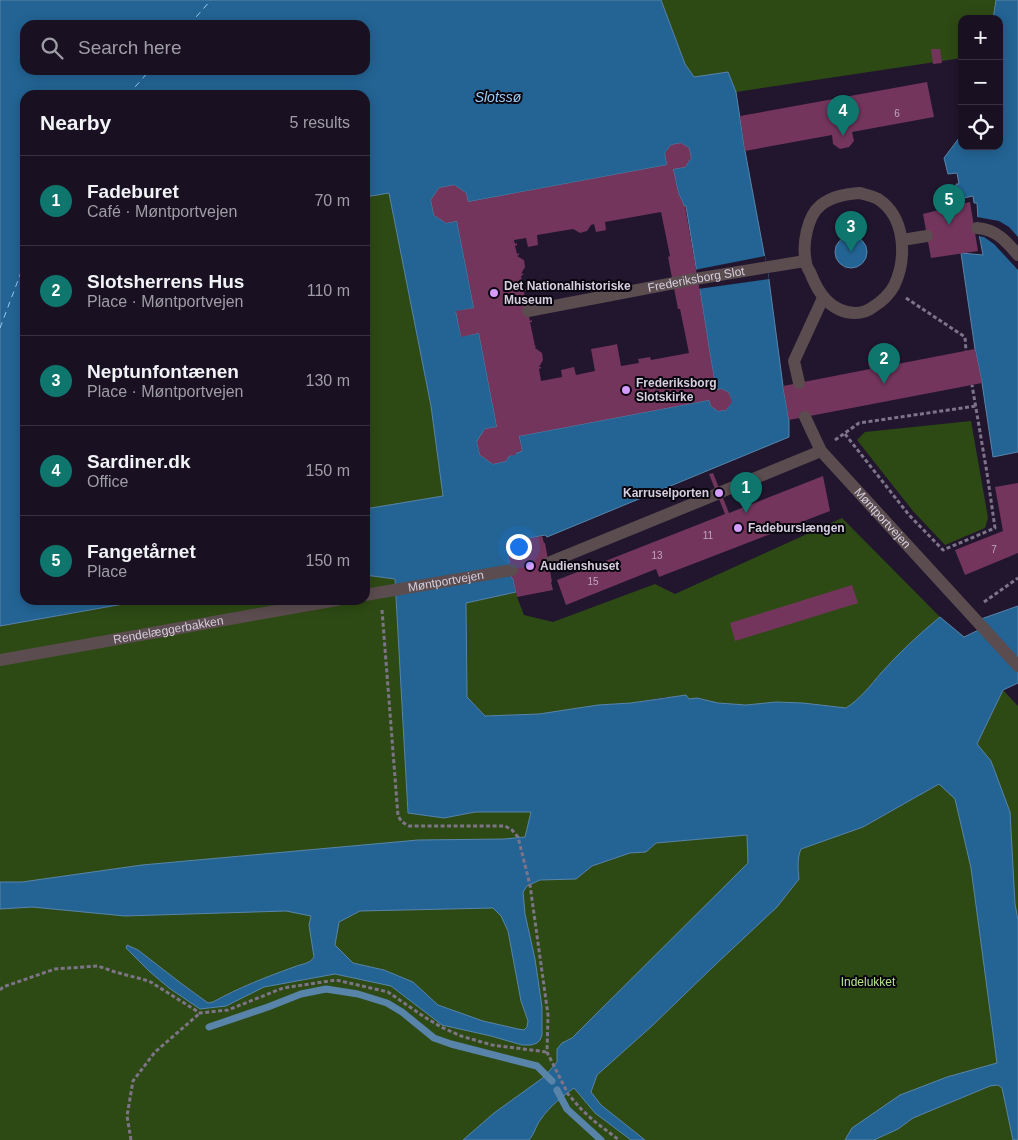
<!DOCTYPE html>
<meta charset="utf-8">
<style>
:root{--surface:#191022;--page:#261e2f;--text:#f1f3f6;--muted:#9f9da5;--line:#373040;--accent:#0f766e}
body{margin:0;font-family:Helvetica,sans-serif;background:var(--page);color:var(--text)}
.controls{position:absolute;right:15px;top:15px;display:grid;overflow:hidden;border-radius:10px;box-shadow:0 2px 12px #0003}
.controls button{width:45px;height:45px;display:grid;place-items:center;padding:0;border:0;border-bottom:1px solid var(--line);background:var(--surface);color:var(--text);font:25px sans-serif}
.you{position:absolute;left:518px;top:546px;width:18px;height:18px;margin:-12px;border:4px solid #fff;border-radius:50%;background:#1a73e8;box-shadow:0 0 0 8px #1a73e833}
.badge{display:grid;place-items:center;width:32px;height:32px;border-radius:50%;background:var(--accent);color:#fff;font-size:16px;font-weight:700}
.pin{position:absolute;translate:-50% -41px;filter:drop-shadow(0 1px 2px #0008)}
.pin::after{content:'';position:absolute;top:26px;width:18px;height:15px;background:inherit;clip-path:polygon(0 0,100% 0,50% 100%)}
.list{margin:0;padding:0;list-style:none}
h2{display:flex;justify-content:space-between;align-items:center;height:65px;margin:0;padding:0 20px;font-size:21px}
h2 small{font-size:16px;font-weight:400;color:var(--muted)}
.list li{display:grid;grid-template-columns:32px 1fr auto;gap:15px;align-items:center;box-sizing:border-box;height:90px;padding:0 20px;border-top:1px solid var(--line)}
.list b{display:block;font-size:19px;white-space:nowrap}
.list p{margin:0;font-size:16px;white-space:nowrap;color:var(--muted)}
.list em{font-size:16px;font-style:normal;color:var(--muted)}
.icon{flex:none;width:28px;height:28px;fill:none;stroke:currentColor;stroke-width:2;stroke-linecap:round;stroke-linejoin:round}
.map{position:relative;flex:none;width:1018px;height:1140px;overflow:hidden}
.search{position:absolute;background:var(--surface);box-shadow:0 2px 12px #0003;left:20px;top:20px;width:350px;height:55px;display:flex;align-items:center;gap:12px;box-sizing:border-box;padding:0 18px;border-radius:15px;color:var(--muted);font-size:19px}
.panel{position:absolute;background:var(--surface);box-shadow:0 2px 12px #0003;left:20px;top:90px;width:350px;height:515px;border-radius:15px}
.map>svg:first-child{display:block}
.green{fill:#2e4a14}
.water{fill:#236494;stroke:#5984aa;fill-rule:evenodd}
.pier{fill:#21162e}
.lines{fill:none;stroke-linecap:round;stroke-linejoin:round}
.stream{stroke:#5984aa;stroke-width:7}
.ferry{stroke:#9bccf6;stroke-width:1;stroke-dasharray:6 5;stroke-linecap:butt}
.building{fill:#73355c;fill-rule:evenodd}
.path{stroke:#7d7488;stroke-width:3;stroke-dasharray:4 2.5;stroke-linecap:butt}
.service{stroke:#5b4c4f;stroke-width:12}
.pedestrian{stroke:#5b4c4f;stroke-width:12}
.poi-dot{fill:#d39cfd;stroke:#09050e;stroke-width:2}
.labels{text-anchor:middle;stroke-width:4;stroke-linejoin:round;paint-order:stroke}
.number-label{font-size:10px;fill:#bda8be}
.street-label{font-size:12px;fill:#d6cfdf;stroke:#09050e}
.poi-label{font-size:12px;font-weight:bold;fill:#d6cfdf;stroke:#09050e;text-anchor:start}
.park-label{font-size:12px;fill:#b4e78c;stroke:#09050e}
.water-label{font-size:14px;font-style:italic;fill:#9bccf6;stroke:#09050e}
</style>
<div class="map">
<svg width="1018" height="1140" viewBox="0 0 1018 1140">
<rect width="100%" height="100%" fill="#21162e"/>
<path class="green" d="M661,0h335l-3,19h-31v39l-226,34 -8,-20 -34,6 -9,-14z
M389,192l42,214 12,90 -78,13v-312z
M971,421l17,97 -3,10 -40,17 -32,-34 -56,-71 8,-8z
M842,518l98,99c-21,17 -41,36 -59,56 -11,13 -21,26 -35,36l-43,-6 -27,-1 -30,3 -28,-2 -21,-5 -8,2 -23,-3 -35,6 -33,2 -59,9 -54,2 -18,-19 -1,-94 50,-11 1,5 7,18 29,7 102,-38 20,10z
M365,575l30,4 13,234 36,5 31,-6h56l45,67 16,-13 38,-13 16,-1 10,-9 91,-8 54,14 62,-22 76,-43 38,-40 26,-54 15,16v434h-1018v-514l146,-26h219z"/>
<path class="water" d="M0,0h661l24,64 9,13 34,-5 8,20 9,59 24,129 14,106 6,34v17l-242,100 -2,-2 -38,8 5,35h1l3,14 -50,11 1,94 18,19 54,-2 59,-9 33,-2 55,-8 3,4 8,-1 21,5 28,2 30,-3 27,1 43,5c14,-9 24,-22 35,-35 18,-20 38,-39 59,-56l24,20 23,-11 -6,-7 37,-13v77l-15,7 -26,54 14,17 19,51 5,92 3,16v220h-5l-11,-52 -4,-3 -8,1 -77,32 -15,11 -24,11h-29l7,-12 48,-33 47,-18 50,-14 -26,-195 -16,-69 -16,-15 -76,43 -62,22c-4,9 -3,20 -2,30l-22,28 -62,58 -62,60 -56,50 -6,17 10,13 44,35h-14l-36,-27 -21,-25c-12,9 -24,18 -33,31 -5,6 -6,14 -12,21h-66l31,-27 50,-36 13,-15v-13l5,-6 10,-5 176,-175 -1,-28 -91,8 -10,9 -16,1 -38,13 -16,13 -36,1 -13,6 -4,6 2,22 10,45 7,48v28l-2,5 -3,3 -6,2h-9l-31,-9 -49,-11 -51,-39 -56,-12 -71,13 -38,19 -26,3 -31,-21 -20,-17 -23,-23 1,-3 11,5 44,34 26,19 5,-1c25,-14 53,-25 81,-35 7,-3 16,-3 20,-10l-5,-32 2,-9 -25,-5 -161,5 -93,-9 -32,2v-27h22l120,-17 276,-25 86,-1 21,-2 6,-25h-56l-31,6 -36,-5 -13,-234 -30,-4v-66l78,-13 -12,-90 -42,-213 -24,4v-102h-340v505h121l-146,26zM25,25h340v45h-340zM681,143l8,5 2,10 -6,9 -12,2 5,23 6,14h2l16,98 7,45 7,41 6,-1 7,4 2,9 -5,8 -8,1 -7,-5 -2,-6 -190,36 3,15 -13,5 -3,5 -13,3 -13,-9 -3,-14 8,-12 12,-2 -18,-94 -18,3 -5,-24 18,-4 -17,-87 -11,2 -12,-8 -3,-15 8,-12 15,-3 12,8 2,9 199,-37 -2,-12 6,-8zM493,908l8,8 7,15 13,70 7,20 -1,6 -3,3 -6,-1 -35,-8 -45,-16 -25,-23 -29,-12 -31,-7 -18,-18 4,-23 21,-11z
M996,0h22v452l-25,5 -11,-74 -7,-34 -14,-96 22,2 -4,-21 -2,-31h-3l-1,-7 -14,3 -3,-15h3l-2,-11 -9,1 -4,-16 18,-24v12h37v-127h-6z
M835 252a16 16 0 1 1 32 0a16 16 0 1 1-32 0Z"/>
<path class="pier" d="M977,217l22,4 10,6 9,10v33l-24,-26 -10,-7 -6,-1z
M765,256l4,23 -71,10 -4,-19z"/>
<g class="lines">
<path class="stream" d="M209,1027l59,-20 33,-13 25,-5 32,5 29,9 15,9 32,26 17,6 86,22 15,15
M557,1090l10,19 34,31"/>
<path class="ferry" d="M189,25l22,-25
M128,95l22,-25
M0,328l25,-66"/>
</g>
<path class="building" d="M931,49h9l2,14 -9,1z
M927,82l7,35 -82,15 2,9 -5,6 -9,2 -7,-5 -1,-9 -87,16 -5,-35z
M681,143l8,5 2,10 -6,9 -12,2 5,23 6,14h1l17,98 7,45 7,41 6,-1 7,4 3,9 -6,8 -8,1 -7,-5 -2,-6 -190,36 3,15 -5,1 -2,3 -6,1 -3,5 -13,3 -13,-9 -3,-13 8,-13 12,-2 -18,-94 -18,4 -5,-26 18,-3 -17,-87 -11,2 -12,-8 -3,-15 8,-12 15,-3 12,8 2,9 199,-37 -2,-12 6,-8zM661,212l9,44 -2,1 10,52h2l9,44 -38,7 -1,-3 -12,2 1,4 -18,3 -4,-22 -4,1 -22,4 4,22 -19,4 -2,-8 -13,3 1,7 -21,4 -2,-12 2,-1v-1h-2l4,-7 -1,-7 -7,-5 1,-2h-1l-5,-24h2v-2l-2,1 -1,-5v-11h-3v-4h2l-1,-3 -2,1 -1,-8h2v-2h-2l-3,-13 2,-1v-2l-2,1 4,-7 -1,-7 -7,-4 2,-1v-2l-2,1 -2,-8 2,-1v-2l-2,1 -1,-4 12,-2 2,9 10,-2 -1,-10 36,-6 7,4 7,-2 4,-6 3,-1 2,8 10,-2 -1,-8z
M970,202l8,49 -47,7 -8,-44z
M975,349l7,34 -193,37 -6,-34 87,-17 -2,-6 5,-6 6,-2 6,5 2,6z
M713,473l16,40 94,-37 7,35 -171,66 -3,-8 -90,36 -9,-25 168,-66 -16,-40z
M1018,483v70l-53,22 -10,-25 48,-19 -8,-44z
M542,536l2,7h1l7,39h-1l2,8 -36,7 -4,-19h-1l-3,-15h1l-4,-20z
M852,585l6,18 -123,38 -5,-18z"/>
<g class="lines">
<path class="path" d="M906,298l59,39 1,14
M845,434l64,81 34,35 52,-22 -8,-55 -15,-88
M835,440l24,-17 117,-17
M984,602l34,-24
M382,610l16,206 4,6 7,4h96l7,4 6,7 12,48 18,130 -1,37 21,42 13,15 13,12 25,19
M0,990l3,-3 52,-18 43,-3 17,6 34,9 51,32 28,-3 55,-22 53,-8 52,12 35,24 18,11 20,9 31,9 55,7
M131,1140l-4,-24 6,-35 22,-29 45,-39"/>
<g class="service">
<path d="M860,193c6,2 13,3 18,6 28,18 29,60 16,87 -5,9 -13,16 -21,21 -5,4 -12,6 -18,6 -25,-1 -37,-20 -45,-41 -2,-3 -4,-7 -4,-10 -4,-17 1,-46 15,-57 11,-9 25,-11 39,-12z"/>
<path d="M977,228c19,1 30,14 41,27"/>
<path d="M902,240l25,-4"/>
<path id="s1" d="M528,311l167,-32 110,-18"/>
<path d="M799,383l-5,-22 29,-63"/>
<path d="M721,492l100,-41 -16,-34"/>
<path d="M548,563l169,-69"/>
<path id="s2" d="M365,595l147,-25"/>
<path id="s3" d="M0,660l337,-60"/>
</g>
<path class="pedestrian" id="s4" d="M821,451l197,215"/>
</g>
<g class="poi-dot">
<circle cx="494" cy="293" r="5"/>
<circle cx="626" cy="390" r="5"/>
<circle cx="719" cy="493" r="5"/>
<circle cx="738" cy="528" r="5"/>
<circle cx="530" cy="566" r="5"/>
</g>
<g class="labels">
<g class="number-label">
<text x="897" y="117">6</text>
<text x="708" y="539">11</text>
<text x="994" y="553">7</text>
<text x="657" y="559">13</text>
<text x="593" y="585">15</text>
</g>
<g class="street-label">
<text dy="4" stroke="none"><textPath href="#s1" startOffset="171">Frederiksborg Slot</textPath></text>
<text dy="4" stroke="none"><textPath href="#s4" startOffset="91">Møntportvejen</textPath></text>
<text dy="4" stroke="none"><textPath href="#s2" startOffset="82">Møntportvejen</textPath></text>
<text dy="4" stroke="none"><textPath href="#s3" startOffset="171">Rendelæggerbakken</textPath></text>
</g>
<g class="poi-label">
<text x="504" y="290">Det Nationalhistoriske<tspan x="504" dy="14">Museum</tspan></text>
<text x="636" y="387">Frederiksborg<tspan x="636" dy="14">Slotskirke</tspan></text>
<text x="709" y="497" text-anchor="end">Karruselporten</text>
<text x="748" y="532">Fadeburslængen</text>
<text x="540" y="570">Audienshuset</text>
</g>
<g class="park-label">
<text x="868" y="986">Indelukket</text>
</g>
<g class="water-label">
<text x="498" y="102">Slotssø</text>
</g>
</g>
</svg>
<div class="controls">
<button>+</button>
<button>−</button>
<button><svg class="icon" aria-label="locate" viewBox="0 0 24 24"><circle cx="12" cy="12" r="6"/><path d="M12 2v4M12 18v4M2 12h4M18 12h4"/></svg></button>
</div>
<div class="you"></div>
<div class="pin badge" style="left:746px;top:513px">1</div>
<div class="pin badge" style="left:884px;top:384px">2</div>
<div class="pin badge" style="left:851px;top:252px">3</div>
<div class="pin badge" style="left:843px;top:136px">4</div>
<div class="pin badge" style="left:949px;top:225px">5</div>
<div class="search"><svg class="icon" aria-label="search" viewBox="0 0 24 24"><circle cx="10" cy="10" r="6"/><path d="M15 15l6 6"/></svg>Search here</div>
<section class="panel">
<h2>Nearby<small>5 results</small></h2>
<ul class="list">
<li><span class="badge">1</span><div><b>Fadeburet</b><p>Café · Møntportvejen</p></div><em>70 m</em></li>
<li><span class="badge">2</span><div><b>Slotsherrens Hus</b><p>Place · Møntportvejen</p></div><em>110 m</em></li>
<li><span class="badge">3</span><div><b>Neptunfontænen</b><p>Place · Møntportvejen</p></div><em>130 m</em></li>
<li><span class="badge">4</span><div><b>Sardiner.dk</b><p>Office</p></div><em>150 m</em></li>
<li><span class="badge">5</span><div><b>Fangetårnet</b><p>Place</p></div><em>150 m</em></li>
</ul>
</section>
</div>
